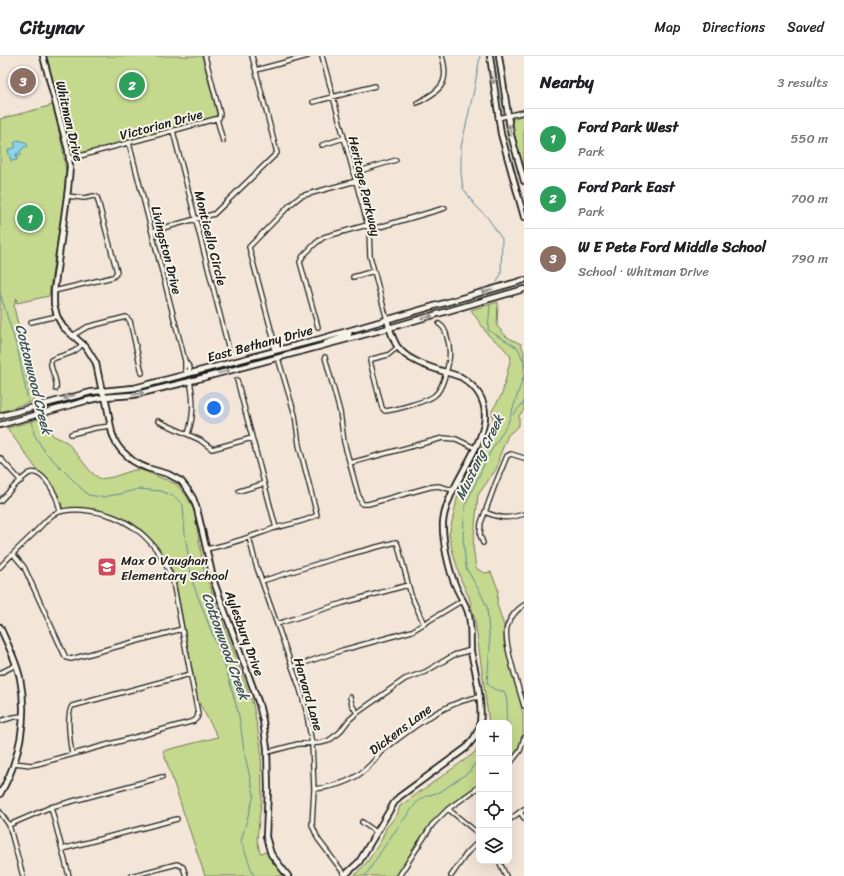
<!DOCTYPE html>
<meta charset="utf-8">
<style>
:root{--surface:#fff;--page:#f2f2f2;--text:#202124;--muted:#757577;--line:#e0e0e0;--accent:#d1495b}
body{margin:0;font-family:Sriracha,sans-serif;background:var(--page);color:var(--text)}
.controls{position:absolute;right:12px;bottom:12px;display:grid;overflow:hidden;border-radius:8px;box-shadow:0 4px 16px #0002}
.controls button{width:36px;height:36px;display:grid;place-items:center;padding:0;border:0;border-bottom:1px solid var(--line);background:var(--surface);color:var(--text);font:20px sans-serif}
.you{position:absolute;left:214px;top:352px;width:14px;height:14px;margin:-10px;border:3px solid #fff;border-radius:50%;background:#1a73e8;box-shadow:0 0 0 6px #1a73e833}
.badge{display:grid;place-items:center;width:26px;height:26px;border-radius:50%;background:var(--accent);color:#fff;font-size:13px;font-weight:700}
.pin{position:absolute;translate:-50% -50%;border:2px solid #fff;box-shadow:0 1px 4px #0006}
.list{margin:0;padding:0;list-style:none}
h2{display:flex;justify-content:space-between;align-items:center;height:52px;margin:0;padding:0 16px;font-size:17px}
h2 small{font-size:13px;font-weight:400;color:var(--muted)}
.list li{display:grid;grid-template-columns:26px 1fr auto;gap:12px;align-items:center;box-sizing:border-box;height:60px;padding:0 16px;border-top:1px solid var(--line)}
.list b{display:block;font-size:15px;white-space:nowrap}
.list p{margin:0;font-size:13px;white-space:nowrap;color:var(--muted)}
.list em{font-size:13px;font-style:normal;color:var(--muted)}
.icon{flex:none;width:22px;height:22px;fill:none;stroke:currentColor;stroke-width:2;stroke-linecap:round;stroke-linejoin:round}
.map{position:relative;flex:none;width:524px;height:820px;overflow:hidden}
header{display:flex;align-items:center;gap:24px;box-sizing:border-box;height:56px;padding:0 20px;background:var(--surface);border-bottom:1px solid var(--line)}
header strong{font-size:19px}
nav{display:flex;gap:22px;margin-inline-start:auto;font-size:14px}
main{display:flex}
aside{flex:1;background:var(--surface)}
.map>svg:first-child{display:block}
.green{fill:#c4d88e;stroke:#707a55}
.water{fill:#8ad4eb;stroke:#5e8a98}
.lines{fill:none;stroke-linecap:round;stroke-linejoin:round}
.stream{stroke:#5e8a98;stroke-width:1}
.street-casing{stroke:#1c1c1c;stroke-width:6}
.secondary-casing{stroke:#1c1c1c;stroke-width:8}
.street{stroke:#f7f3e8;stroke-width:3.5}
.secondary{stroke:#f7f3e8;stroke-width:4.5}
.oneway{stroke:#94928c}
.labels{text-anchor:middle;stroke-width:4;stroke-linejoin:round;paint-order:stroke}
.street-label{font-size:13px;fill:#1c1c1c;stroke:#f7f3e8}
.poi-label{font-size:13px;fill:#1c1c1c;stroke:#f7f3e8;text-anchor:start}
.water-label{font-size:14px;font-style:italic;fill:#3d535a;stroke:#f7f3e8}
</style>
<header>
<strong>Citynav</strong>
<nav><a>Map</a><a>Directions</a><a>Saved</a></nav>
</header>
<main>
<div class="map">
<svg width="524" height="820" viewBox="0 0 524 820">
<rect width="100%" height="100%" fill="#f4e5d9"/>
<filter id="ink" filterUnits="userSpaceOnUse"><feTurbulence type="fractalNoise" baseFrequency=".025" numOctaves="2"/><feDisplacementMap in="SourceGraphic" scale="8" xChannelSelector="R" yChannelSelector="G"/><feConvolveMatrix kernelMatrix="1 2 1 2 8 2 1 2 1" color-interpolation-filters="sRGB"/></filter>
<g filter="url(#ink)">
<path class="green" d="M46,0h156l15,58 -1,4 -143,38z
M53,49l10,45 3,22 -2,24 -15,100 -32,7 -1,-5 -2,9 10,42 1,19 3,17 6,16 -34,11v-293z
M524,59v57l-8,-28 -4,-25z
M498,246l-1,24 10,11 14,7 3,8v58l-5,6v10l-11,9 -9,22 -2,11 -19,27 -5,51 3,22 8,5 7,-1 7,17 -1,15 7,22v16l19,71v23l-5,13 -9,13v-39h-20l-14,-103 -6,-23 -8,-17 -8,-27 -4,-18 11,-49 13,-19 5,-13 4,-8 7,-4 4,-17 -1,-14 10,-17 9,-37 -8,-10 -15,-12 -17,-25z
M39,363l15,17 13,6 24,30 9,7 13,-2 21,-7h8l34,14 10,11 8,15 10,60 49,134 8,44 1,47 -5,44 3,14 7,-1 18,24h-80l-42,-125 55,-14 -20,-36 -22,-118c-2,-8 -5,-16 -9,-23 -23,-39 -60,-56 -104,-51 -3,-12 -14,-32 -25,-38l-31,-43z
M479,691v37l-35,26 -26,31 -21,35h-43l14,-15 14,-22 4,-11 11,-13 3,-9 73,-52z"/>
<path class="water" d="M18,84l7,2 3,4 -5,2 -3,4 1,4h-3v-3l-2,1 1,6 -6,1 -3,-11 8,-3 -2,-4z"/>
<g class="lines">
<path class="stream" d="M480,0l-6,34 -13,57v27l2,14 12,17 13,13 14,21 -1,35 -4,8
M0,237l18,58 11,55
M490,249l-2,25 30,18 6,14v5
M513,359l11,-13
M32,363l2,15 11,18 43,43 14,2 18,-3 18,-5 23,2 14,6 8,8 2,29 7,47 35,91 12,44 6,40 9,39 -13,46 13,35
M506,667c1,-12 3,-21 -2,-32 -8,0 -12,-2 -17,-8l3,-36 -3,-40 -7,-15 -14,-24 -3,-31 2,-31 23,-50 20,-33 16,-48
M365,820l27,-41 25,-33 9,-6 14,-4 29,-20 10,-14"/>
<defs>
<path id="street" d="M322,0l47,174 1,26 17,64
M256,14l52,-14
M313,46l62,-16
M417,47c24,-12 33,-20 25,-47
M498,62l26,-6
M217,63l6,22
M173,75l56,219
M129,87l56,218 5,7 -2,6
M322,89l22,-7
M69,103l150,-41 1,-4 -15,-58
M353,117l43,-13
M369,174l76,-22
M152,175l62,-17 63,-61 -25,-97
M353,221l21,-6
M54,235l59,-14 2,-2 2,-3 -20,-75 -3,-1 -10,2 -17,-2
M31,266l26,-6
M318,271l-18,-65 3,-6 13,-13 8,-6 43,-12
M72,280l15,-9 39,-10 4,4 12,52
M273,282v9l3,3
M398,291l-10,8 -16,4 -2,2 12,47 3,3c10,-1 44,-10 50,-16 5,-4 7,-10 9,-16 5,-15 8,-27 3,-42 -1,-5 -3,-10 -8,-13
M276,294l1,-4 -4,-9 -24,-90 41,-42 11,-9 55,-15
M325,301l15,55 4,30 14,52 4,10h6l62,-17 8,-1 15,4
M185,306v8l3,4
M237,324l39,148
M56,333c2,-11 -7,-20 -5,-29 11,-6 24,-5 31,-16
M158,365l42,19 12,9 40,-11
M71,378l24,-6 16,-2
M188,378c6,-19 6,-34 2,-53
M0,402l21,23
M350,407l93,-25 13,1 19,9
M239,435l24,-7
M0,445c6,-6 23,-25 30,-28 11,-4 22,15 26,24 2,5 3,10 4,15
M485,456c16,7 23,7 39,2
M249,481l7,28 44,124 6,21 6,34 2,45 -2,36 6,14 27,36
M483,487l-3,-8 1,-12 14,-38 12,-29 4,-2 13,4
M206,493c24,-4 46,-13 69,-21 14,-4 30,-6 42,-13l-18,-70 -4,-30 -17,-57
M13,498l11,13 41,89 2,2 4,1 111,-30
M0,511c10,-11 21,-21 32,-32 7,-6 14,-16 22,-21 11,-5 24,-5 36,-3 41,5 70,33 83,71l25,132 -1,4 -3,3 -157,43 -6,1 -17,-2
M262,525l77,-24 57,-15 2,3 13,50 13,29
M524,549c-8,5 -14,13 -17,22 -4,16 12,61 17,79
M277,568l66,-21 65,-18
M292,611l51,-17 69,-19 51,-31
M0,617l16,-8
M350,641l2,8 5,8
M0,665l14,-4 9,-1
M268,696l30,-8 22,-1 8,-2 11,-8 10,-13 8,-7 48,-34 20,-7 29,-17 17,-5
M72,698c-2,-10 -6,-40 0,-48l118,-32
M509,709l11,-14 4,-13
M314,733c20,-2 41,-8 55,-23 5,-4 8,-10 12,-14 28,-22 63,-50 98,-55
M51,751l18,69
M448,753l31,25
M0,756l9,13 14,51
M520,756l4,6
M509,764l15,-11
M362,766l14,10
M9,769l42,-18 111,-30
M62,793l115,-30
M499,805l7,15
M131,820l46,-12 6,3 3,9
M399,820l33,-51 16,-16 31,-22
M451,820l16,-23 12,-12"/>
<path id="secondary" d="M43,0l25,94 2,17 -2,22 -14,102v13l3,12 6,11 23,20 10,16 5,24 5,14 6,32 4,10 5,7 12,11 7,4 7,3 21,6 13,7 7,9 5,8 4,11 17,73 45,122 4,17 4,27 1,41 -2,48 5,17 17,22
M490,0l11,78 23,83
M499,0l12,79 13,46
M387,264c3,9 5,18 10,26 12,18 44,24 64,31 61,39 -13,95 -18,145 -1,18 6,49 13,65 4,9 9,16 12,25 4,13 2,26 3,39 1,8 4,16 5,24 3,15 6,33 4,48
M326,287l20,-7 3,-2v-3
M0,360l91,-24 43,-4 186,-49 204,-59
M0,369l89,-25 16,-3 28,-2 54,-13 202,-54 135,-39
M0,571c7,16 16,33 20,51 8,39 0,82 -20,116
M344,820l15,-14 35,-59 5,-6 67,-49 8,-10 5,-10"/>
</defs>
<use href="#street" class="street-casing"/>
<use href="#secondary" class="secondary-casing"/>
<use href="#street" class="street"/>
<use href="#secondary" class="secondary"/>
</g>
<defs><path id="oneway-shaft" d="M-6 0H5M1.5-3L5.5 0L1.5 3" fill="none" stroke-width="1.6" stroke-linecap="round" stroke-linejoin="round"/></defs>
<g class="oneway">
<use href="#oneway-shaft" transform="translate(493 22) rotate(82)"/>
<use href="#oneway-shaft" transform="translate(510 74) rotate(-102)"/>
<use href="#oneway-shaft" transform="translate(487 235) rotate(163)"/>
<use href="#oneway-shaft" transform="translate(427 261) rotate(-16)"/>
<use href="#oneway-shaft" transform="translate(224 316) rotate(-15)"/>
<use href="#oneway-shaft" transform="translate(138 338) rotate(-13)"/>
<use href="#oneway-shaft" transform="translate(69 341) rotate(164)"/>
</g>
</g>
<defs>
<symbol id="school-square" viewBox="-11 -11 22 22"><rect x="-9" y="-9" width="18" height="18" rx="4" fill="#d1495b" stroke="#f7f3e8"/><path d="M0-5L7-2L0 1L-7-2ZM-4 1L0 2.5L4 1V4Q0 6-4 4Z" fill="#fff"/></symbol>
</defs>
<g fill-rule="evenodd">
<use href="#school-square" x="96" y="500" width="22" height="22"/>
</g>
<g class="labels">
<g class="street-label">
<text transform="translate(70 65) rotate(77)" y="5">Whitman Drive</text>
<text transform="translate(161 68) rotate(-15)" y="5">Victorian Drive</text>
<text transform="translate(365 130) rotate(77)" y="5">Heritage Parkway</text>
<text transform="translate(211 182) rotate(76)" y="5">Monticello Circle</text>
<text transform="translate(167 194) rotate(76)" y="5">Livingston Drive</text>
<text transform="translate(260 287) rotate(-15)" y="5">East Bethany Drive</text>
<text transform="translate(245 577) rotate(70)" y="5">Aylesbury Drive</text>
<text transform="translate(309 638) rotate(74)" y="5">Harvard Lane</text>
<text transform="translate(400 673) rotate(-37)" y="5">Dickens Lane</text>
</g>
<g class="poi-label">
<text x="121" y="509">Max O Vaughan<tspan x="121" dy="15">Elementary School</tspan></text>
</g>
<g class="water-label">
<text transform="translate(34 323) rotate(76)" y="5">Cottonwood Creek</text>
<text transform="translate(479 401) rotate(-64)" y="5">Mustang Creek</text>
<text transform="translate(226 590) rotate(70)" y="5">Cottonwood Creek</text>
</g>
</g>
</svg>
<div class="controls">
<button>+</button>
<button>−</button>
<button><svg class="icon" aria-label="locate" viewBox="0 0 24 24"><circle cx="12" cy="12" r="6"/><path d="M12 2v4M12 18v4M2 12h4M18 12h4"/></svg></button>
<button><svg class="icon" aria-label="layers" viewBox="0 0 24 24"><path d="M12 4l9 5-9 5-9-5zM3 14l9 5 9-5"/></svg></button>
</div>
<div class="you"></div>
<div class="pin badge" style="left:30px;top:162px;background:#2e9e5b">1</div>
<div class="pin badge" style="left:132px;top:29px;background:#2e9e5b">2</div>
<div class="pin badge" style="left:23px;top:25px;background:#8d6e63">3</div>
</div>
<aside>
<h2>Nearby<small>3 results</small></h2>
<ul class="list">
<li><span class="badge" style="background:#2e9e5b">1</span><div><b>Ford Park West</b><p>Park</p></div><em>550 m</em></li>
<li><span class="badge" style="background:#2e9e5b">2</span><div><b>Ford Park East</b><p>Park</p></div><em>700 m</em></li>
<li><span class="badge" style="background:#8d6e63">3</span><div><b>W E Pete Ford Middle School</b><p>School · Whitman Drive</p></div><em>790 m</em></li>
</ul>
</aside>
</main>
